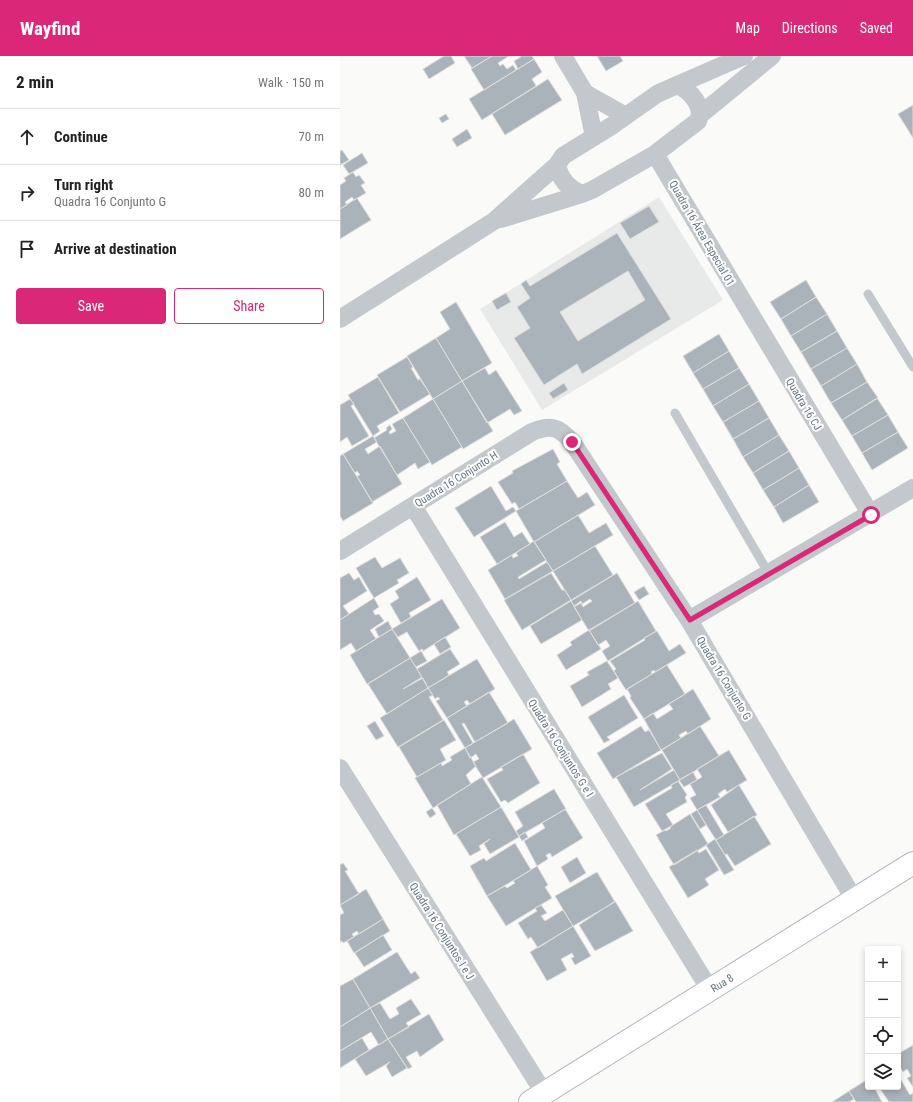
<!DOCTYPE html>
<meta charset="utf-8">
<style>
:root{--surface:#fff;--page:#f2f2f2;--text:#222;--muted:#767676;--line:#e0e0e0;--accent:#db2777}
body{margin:0;font-family:"Roboto Condensed",sans-serif;background:var(--page);color:var(--text)}
.controls{position:absolute;right:12px;bottom:12px;display:grid;overflow:hidden;border-radius:4px;box-shadow:0 2px 6px #0003}
.controls button{width:36px;height:36px;display:grid;place-items:center;padding:0;border:0;border-bottom:1px solid var(--line);background:var(--surface);color:var(--text);font:20px sans-serif}
.stop{position:absolute;width:12px;height:12px;margin:-9px;border:3px solid #db2777;border-radius:50%;background:#fff}
.stop.end{background:#db2777;border-color:#fff;box-shadow:0 1px 4px #0008}
.list{margin:0;padding:0;list-style:none}
h2{display:flex;justify-content:space-between;align-items:center;height:52px;margin:0;padding:0 16px;font-size:17px}
h2 small{font-size:13px;font-weight:400;color:var(--muted)}
.list li{display:grid;grid-template-columns:26px 1fr auto;gap:12px;align-items:center;box-sizing:border-box;height:56px;padding:0 16px;border-top:1px solid var(--line)}
.list b{display:block;font-size:15px;white-space:nowrap}
.list p{margin:0;font-size:13px;white-space:nowrap;color:var(--muted)}
.list em{font-size:13px;font-style:normal;color:var(--muted)}
.actions{display:flex;gap:8px;padding:12px 16px}
.actions a{flex:1;padding:9px 0;border:1px solid var(--accent);border-radius:4px;text-align:center;font-size:14px;color:var(--accent)}
.actions .main{background:var(--accent);color:#fff}
.icon{flex:none;width:22px;height:22px;fill:none;stroke:currentColor;stroke-width:2;stroke-linecap:round;stroke-linejoin:round}
.map{position:relative;flex:none;width:573px;height:1046px;overflow:hidden}
header{display:flex;align-items:center;gap:24px;box-sizing:border-box;height:56px;padding:0 20px;background:var(--accent);color:#fff}
header strong{font-size:19px}
nav{display:flex;gap:22px;margin-inline-start:auto;font-size:14px}
main{display:flex}
aside{flex:1;background:var(--surface)}
.map>svg:first-child{display:block}
.built{fill:#e8e9e9}
.building{fill:#aab3b9;stroke:#dcdcda;fill-rule:evenodd}
.lines{fill:none;stroke-linecap:round;stroke-linejoin:round}
.secondary-casing{stroke:#b3babf;stroke-width:24}
.service{stroke:#c3c8cc;stroke-width:9}
.minor{stroke:#c3c8cc;stroke-width:18}
.secondary{stroke:#fff;stroke-width:22}
.route{stroke:#db2777;stroke-width:5}
.labels{text-anchor:middle;stroke-width:4;stroke-linejoin:round;paint-order:stroke}
.street-label{font-size:11px;fill:#657683;stroke:#fff}
</style>
<header>
<strong>Wayfind</strong>
<nav><a>Map</a><a>Directions</a><a>Saved</a></nav>
</header>
<main>
<aside>
<h2>2 min<small>Walk · 150 m</small></h2>
<ul class="list">
<li><svg class="icon" aria-label="ahead" viewBox="0 0 24 24"><path d="M12 20V5M6 11l6-6 6 6"/></svg><div><b>Continue</b></div><em>70 m</em></li>
<li><svg class="icon" aria-label="right" viewBox="0 0 24 24"><path d="M7 20v-9h11M14 6l5 5-5 5"/></svg><div><b>Turn right</b><p>Quadra 16 Conjunto G</p></div><em>80 m</em></li>
<li><svg class="icon" aria-label="arrive" viewBox="0 0 24 24"><path d="M6 21V4h12l-3 4 3 4H6"/></svg><div><b>Arrive at destination</b></div></li>
</ul>
<div class="actions"><a class="main">Save</a><a>Share</a></div>
</aside>
<div class="map">
<svg width="573" height="1046" viewBox="0 0 573 1046">
<rect width="100%" height="100%" fill="#fafaf8"/>
<path class="built" d="M319,141l64,103 -181,110 -62,-101z"/>
<path class="building" d="M104,0h7l4,7 -26,16 -6,-10z
M124,0h28l-20,12z
M152,0h17l-11,7 2,3 3,-2 4,5 6,-4 3,5 -32,20 -13,-21z
M180,0h12l2,3 -16,10 -4,-8 7,-4z
M257,0h23l3,5 -17,10z
M194,3l8,13 -10,7 4,7 -54,34 -13,-21z
M208,23l14,21 -57,35 -13,-21z
M573,49v33l-15,-24z
M106,58l3,5 -7,4 -3,-5z
M127,73l5,9 -15,9 -5,-8z
M2,94l7,10 -9,5v-14z
M22,97l6,10 -19,11 -6,-9z
M13,116l3,5 3,-2 6,8 -4,2 5,8 -12,7 -2,-3 -7,5 2,3 -7,4v-24l6,-4 -2,-3z
M17,142l14,22 -31,19v-30z
M309,150l10,16 -29,17 -10,-16z
M277,177l54,86 -89,55 -5,-10 -33,21 -30,-47 16,-10 -13,-21 13,-9 -9,-14 5,-4 4,6zM288,215l17,29 -67,41 -18,-29z
M466,224l10,17 -35,22 -11,-17z
M166,237l5,9 -14,8 -5,-9z
M476,241l11,17 -36,22 -10,-17z
M116,246l36,61 -30,18 -26,-43 14,-9 -10,-17z
M487,258l10,17 -36,21 -10,-16z
M497,275l10,17 -36,21 -10,-17z
M379,278l10,17 -36,22 -10,-17z
M96,282l26,43 -29,18 -26,-43z
M507,292l10,16 -36,22 -10,-17z
M389,295l10,17 -36,21 -10,-16z
M67,301l6,10 -2,1 7,12 2,-1 10,15 -30,18 -23,-37z
M517,308l10,18 -36,21 -10,-17z
M145,312l4,7 7,-5 26,41 -8,4 -4,-6 -23,14 -25,-42z
M399,312l10,16 -36,22 -10,-17z
M38,321l21,36 -22,13 3,5 -7,5 -25,-41z
M122,325l31,50 -30,18 -30,-50z
M527,326l11,16 -36,22 -11,-17z
M224,327l4,7 -15,9 -4,-6z
M409,328l10,17 -36,21 -10,-16z
M537,342l11,17 -36,21 -10,-16z
M10,343l4,5 -3,2 18,30 -17,10 -5,-9 -7,5v-37z
M93,343l29,48 -30,18 -29,-47z
M419,345l10,17 -36,21 -10,-17z
M548,359l10,17 -36,21 -10,-17z
M63,362l27,44 -12,7 -3,-6 -18,12 -23,-37 13,-8 -1,-2 4,-3 2,4 -3,3 1,2 6,-3 -4,-7z
M429,362l10,17 -36,22 -10,-18z
M558,376l10,16 -36,22 -10,-17z
M439,379l10,16 -36,22 -10,-16z
M33,380l4,6 -12,7 3,5 12,-8 22,38 -30,18 -15,-26 3,-1 -3,-4 -2,2 -12,-19z
M213,393l7,13 -3,2 10,17 -48,28 -4,-7 -3,2 -14,-22 15,-9 -1,-2z
M449,395l10,17 -36,22 -10,-17z
M3,398l30,49 -30,18 -3,-5v-60z
M459,412l10,17 -35,22 -11,-17z
M227,425l11,17 9,-6 8,13 -61,37 -18,-31z
M469,429l10,17 -36,21 -9,-16z
M151,430l15,25 7,-4 3,4 -42,26 -19,-29z
M238,459l11,18 17,-10 7,12 -60,36 -19,-29z
M165,466l9,15 8,-5 8,12 -33,20 -17,-27z
M194,485l12,19 -28,17 1,2 28,-17 6,9 -48,28 -17,-29 24,-15 1,3 5,-2 -2,-3z
M255,490l18,29 -42,25 -18,-29z
M35,501l7,11 18,-10 9,15 -12,7 2,3 -25,15 -18,-30z
M9,517l5,7 5,-3 8,14 -24,15 6,8 -9,6v-42z
M211,517l11,17h3l6,10 -49,30 -18,-30z
M277,517l18,30 -46,28 -15,-24 7,-4 2,4 9,-6 -2,-2 -8,5 -1,-3 -7,5 -3,-5z
M77,521l14,23 -22,13 2,4 -10,6 -11,-19 9,-6 -4,-7z
M304,530l5,8 -10,6 -5,-8z
M34,542l5,9 -6,4 2,4 4,-1 5,7 -14,9 6,9 -20,12 -5,-8 -11,7v-30z
M102,543l18,29 -37,23 -1,-2 -3,2 -12,-19 -9,5 -6,-8z
M231,545l11,19 -41,24 -11,-18z
M298,545l18,30 -48,30 -6,-10 8,-5 -4,-6 -8,5 -9,-15z
M48,565l4,8 -13,8 -4,-8z
M52,573l18,29 -43,26 -17,-29z
M249,574l12,19 -35,21 -9,-15 15,-10 -2,-3z
M317,575l12,20 11,-7 6,9 -31,19 -1,-2 -3,2 1,2 -26,16 -12,-19 2,-2 -6,-8 35,-21 -1,-2z
M105,581l6,10 -11,7 -6,-10z
M110,593l10,15 -13,8 2,3 -21,13 -11,-19z
M81,595l6,10 -11,6 -6,-9z
M70,602l12,19 -19,12 20,-11 5,10 -41,26 -19,-30z
M137,603l18,30 -25,15 -3,-4 -3,2 3,4 -20,12 -11,-17 4,-2 -2,-2 -3,2 -7,-11z
M267,605l11,17 -10,6 3,5 -29,18 -12,-21 19,-11 -2,-3z
M327,609l18,29 -41,25 -14,-21 1,-2 -4,-7z
M88,632l5,7 -4,2 14,23 -45,27 -18,-29z
M353,633l18,30 -23,15 -2,-3 -7,4 2,3 -20,12 -17,-31 9,-6 4,6 16,-10 -4,-5z
M149,636l19,31 -33,19 -11,-19 -2,1 11,19 -8,5 -18,-30z
M284,639l14,23 -31,19 3,3 -6,3 -16,-26z
M174,663l18,30 -49,29 -10,-16 6,-3 -3,-5 -6,4 -5,-10z
M104,664l12,20 -16,9 6,11 -29,17 -18,-30z
M35,665l9,15 -8,4 -9,-14z
M301,670l4,6 4,-2 12,20 -48,29 -16,-26z
M360,670l19,30 -39,24 -18,-30z
M125,692l11,18 -10,9 5,9 -38,24 -18,-30 26,-15 1,3 10,-6 -2,-3z
M389,694l18,30 -20,12 -2,-3 -7,5 2,3 -23,13 -7,-12 6,-3 -6,-11 12,-7 -5,-8z
M322,697l10,16 -32,21 34,-20 6,10 -46,27 -18,-30z
M183,698l17,29 -32,20 -3,-3 -4,2 -14,-23 16,-9 -2,-3z
M353,716l4,8 -13,7 -5,-7z
M142,721l19,30 -47,28 -17,-30z
M338,725l9,14 -2,2 2,5 -21,12 7,11 -11,6 -17,-27 27,-16 -1,-3z
M399,729l18,30 -29,17 -17,-27z
M214,733l12,20 -47,27 -3,-5 7,-5 -8,-14z
M366,749l18,30 -8,5 -19,-30z
M161,751l18,30 -29,17 -6,-10 6,-5 -11,7 2,4 -11,6 -14,-22z
M92,752l4,6 -6,4 -4,-6z
M225,753l18,29 -31,19 -2,-4 -4,2 2,4 -11,7 -13,-25 21,-13 -3,-5z
M357,754l9,15 -6,4 -9,-15z
M350,758l18,30 -34,21 -18,-30 9,-5 1,1 5,-3 -1,-1z
M414,760l17,28 -36,22 -8,-12 -2,1 -9,-15z
M185,776l3,5 -6,4 -3,-5z
M375,783l19,31 -10,5 -18,-30z
M175,787l16,27 -44,26 -17,-30 14,-8 2,3z
M366,793l13,21 -14,9 4,6 -21,13 -19,-31 28,-17 2,3z
M237,801l9,16 -16,10 -9,-16z
M3,807l5,7 -3,1 14,23 -19,11v-40z
M197,810l11,19 -3,2 7,11 -46,28 -19,-30 18,-10 2,2 8,-5 -2,-2z
M257,816l18,30 -42,24 -18,-30z
M26,833l17,30 -24,15 -2,-3 -5,3 2,3 -11,6 -1,-2 -2,1v-27l4,-2 -4,-8z
M275,845l18,30 -38,20 -16,-26z
M201,849l6,8 -6,3 4,5 18,-11 10,16 -35,22 -7,-11 -3,2 -10,-16 19,-12 -2,-3z
M43,863l7,12 -36,22 -7,-12z
M233,870l18,30 -16,9 -4,-7 3,-1 -2,-4 -11,6 6,11 -20,11 -17,-29z
M43,879l9,15 -28,17 -9,-14z
M57,896l14,22 4,-3 5,7 -50,30 -17,-29z
M13,923l17,29 -30,19v-41z
M71,943l10,15 -15,9 3,4 -21,12 -18,-31 10,-5 10,16 9,-5 -3,-6z
M30,952l18,31 -9,6 -8,-13 -31,19v-24z
M89,958l15,26 -24,17 -3,-6 -11,6 6,10 -4,2 -20,-30z
M22,982l7,12 -29,18v-17z
M48,983l19,29 -15,9 -6,-11 4,-4 -24,14 -11,-17z
M573,989v42l-6,-9 4,-2 -4,-7 -4,3 -5,-9v-9z
M558,1019l12,20 3,-2v9h-24l-10,-15h19z
M528,1023v8h6l8,15h-26l-7,-11z
M509,1035l5,8 -5,3h-17z"/>
<g class="lines">
<defs>
<path id="secondary" d="M190,1046l383,-239"/>
</defs>
<use href="#secondary" class="secondary-casing"/>
<path class="service" d="M528,238l45,73
M335,357l94,161"/>
<path class="minor" d="M223,0l22,37 9,44
M337,29c13,5 28,22 21,36l-43,33 -63,36 -10,4c-13,-5 -22,-15 -25,-29l6,-9 50,-31 44,-31z
M337,29l67,-29
M245,37l41,23
M360,59l72,-59
M315,98l216,361
M161,163l81,-25
M0,263l154,-98 63,-56
M73,450l297,484
M0,495l192,-119c19,-8 27,-5 40,10l117,178 165,279
M349,564l224,-132
M0,712l204,325"/>
<use href="#secondary" class="secondary"/>
</g>
<g class="lines">
<path class="route" d="M232,386l118,178 181,-105"/>
</g>
<g class="labels">
<g class="street-label">
<text transform="translate(362 177) rotate(60)" y="4">Quadra 16 Área Especial 01</text>
<text transform="translate(464 348) rotate(59)" y="4">Quadra 16 CJ</text>
<text transform="translate(116 423) rotate(-32)" y="4">Quadra 16 Conjunto H</text>
<text transform="translate(384 622) rotate(59)" y="4">Quadra 16 Conjunto G</text>
<text transform="translate(221 692) rotate(58)" y="4">Quadra 16 Conjuntos G e I</text>
<text transform="translate(102 875) rotate(58)" y="4">Quadra 16 Conjuntos I e J</text>
<text transform="translate(382 927) rotate(-32)" y="4">Rua 8</text>
</g>
</g>
</svg>
<div class="controls">
<button>+</button>
<button>−</button>
<button><svg class="icon" aria-label="locate" viewBox="0 0 24 24"><circle cx="12" cy="12" r="6"/><path d="M12 2v4M12 18v4M2 12h4M18 12h4"/></svg></button>
<button><svg class="icon" aria-label="layers" viewBox="0 0 24 24"><path d="M12 4l9 5-9 5-9-5zM3 14l9 5 9-5"/></svg></button>
</div>
<div class="stop" style="left:531px;top:459px"></div>
<div class="stop end" style="left:232px;top:386px"></div>
</div>
</main>
